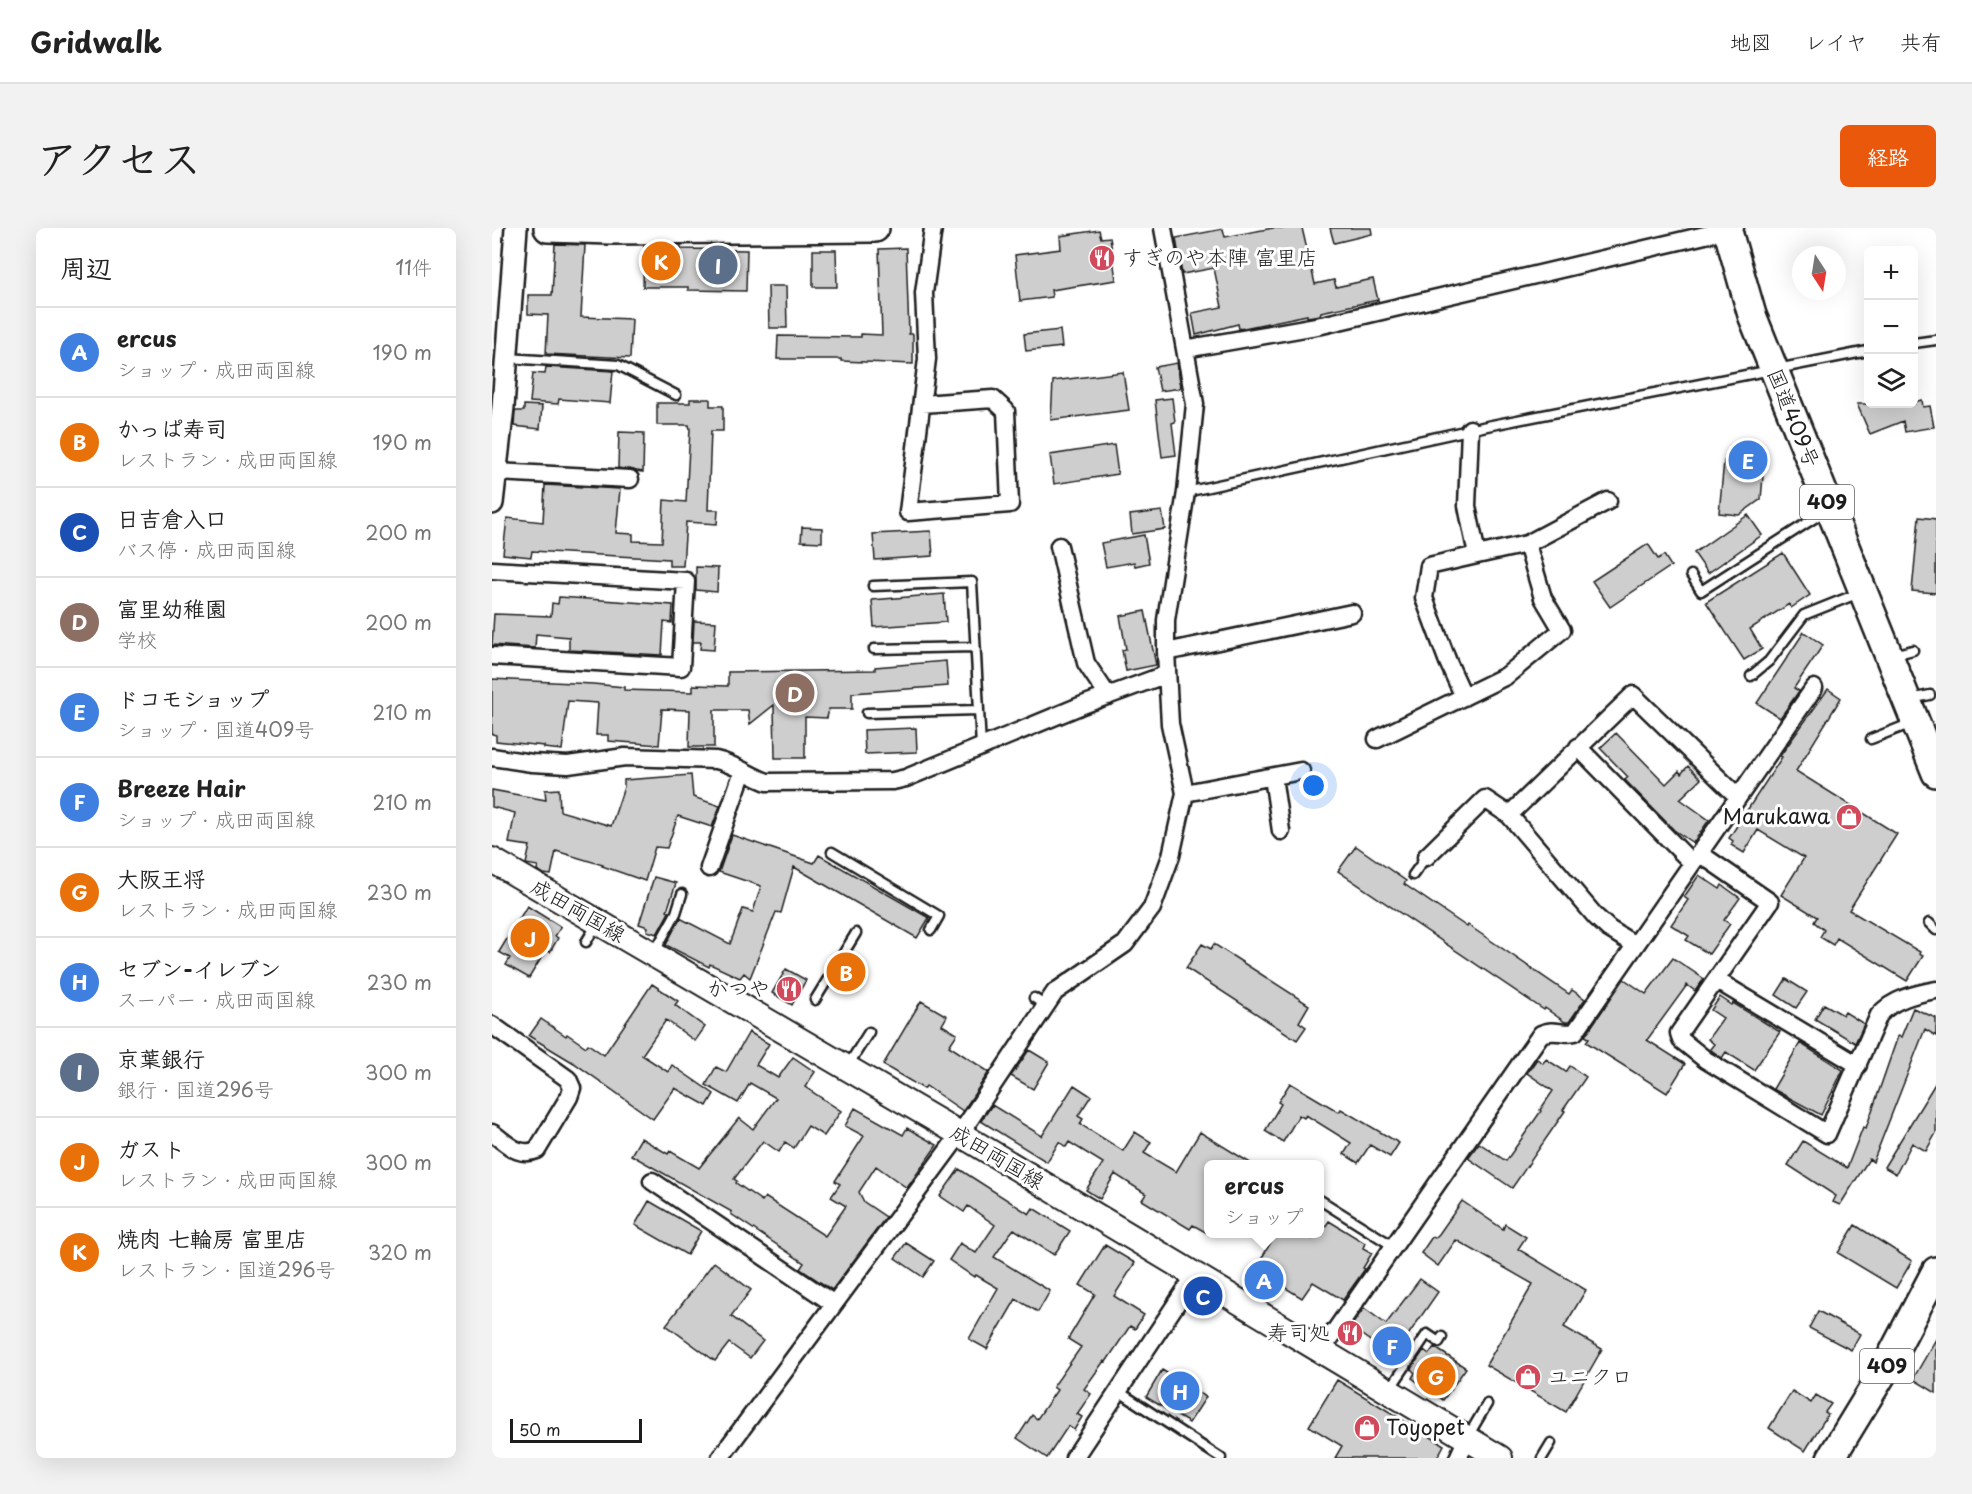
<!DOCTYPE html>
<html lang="ja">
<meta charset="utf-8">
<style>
:root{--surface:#fff;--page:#f2f2f2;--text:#222;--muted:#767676;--line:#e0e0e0;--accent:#ea580c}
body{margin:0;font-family:"Playpen Sans","Klee One",sans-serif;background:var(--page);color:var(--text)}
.controls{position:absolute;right:18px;top:18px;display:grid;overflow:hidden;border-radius:9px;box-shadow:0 6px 24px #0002}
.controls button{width:54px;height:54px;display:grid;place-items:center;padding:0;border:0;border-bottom:2px solid var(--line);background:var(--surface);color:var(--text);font:30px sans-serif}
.compass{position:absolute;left:1300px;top:18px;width:54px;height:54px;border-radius:50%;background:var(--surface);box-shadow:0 6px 24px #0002;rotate:168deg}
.scale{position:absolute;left:18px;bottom:15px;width:132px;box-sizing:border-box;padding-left:6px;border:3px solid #1c1c1c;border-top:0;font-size:16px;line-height:21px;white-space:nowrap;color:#1c1c1c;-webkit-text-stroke:4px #fff;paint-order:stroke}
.you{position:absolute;left:822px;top:558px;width:21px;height:21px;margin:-15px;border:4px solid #fff;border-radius:50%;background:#1a73e8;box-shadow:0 0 0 9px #1a73e833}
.badge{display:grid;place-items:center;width:39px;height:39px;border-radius:50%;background:var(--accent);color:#fff;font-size:20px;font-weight:700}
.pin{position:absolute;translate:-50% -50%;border:3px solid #fff;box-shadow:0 2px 6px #0006}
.popup{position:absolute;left:712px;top:932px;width:120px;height:78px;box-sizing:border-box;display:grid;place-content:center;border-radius:9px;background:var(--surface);filter:drop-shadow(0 2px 4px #0005);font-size:20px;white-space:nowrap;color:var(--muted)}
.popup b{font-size:22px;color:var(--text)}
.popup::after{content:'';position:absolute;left:50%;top:100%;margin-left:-12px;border:12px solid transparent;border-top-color:var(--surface)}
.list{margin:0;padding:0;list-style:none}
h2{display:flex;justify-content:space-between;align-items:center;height:78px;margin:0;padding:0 24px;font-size:26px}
h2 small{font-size:20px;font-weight:400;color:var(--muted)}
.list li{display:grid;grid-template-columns:39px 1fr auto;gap:18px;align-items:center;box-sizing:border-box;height:90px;padding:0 24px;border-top:2px solid var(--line)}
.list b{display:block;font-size:22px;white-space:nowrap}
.list p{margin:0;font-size:20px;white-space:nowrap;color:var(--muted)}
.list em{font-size:20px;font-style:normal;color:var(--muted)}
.icon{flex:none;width:33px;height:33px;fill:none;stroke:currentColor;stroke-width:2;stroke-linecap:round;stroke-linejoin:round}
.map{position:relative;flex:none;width:1444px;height:1230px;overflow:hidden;border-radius:9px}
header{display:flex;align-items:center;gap:36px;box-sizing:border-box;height:84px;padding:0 30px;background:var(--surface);border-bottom:2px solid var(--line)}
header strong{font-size:28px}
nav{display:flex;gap:33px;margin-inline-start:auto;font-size:21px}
.intro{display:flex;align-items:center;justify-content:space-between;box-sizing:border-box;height:144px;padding:0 36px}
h1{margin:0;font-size:42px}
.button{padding:15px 27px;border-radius:9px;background:var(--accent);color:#fff;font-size:21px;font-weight:700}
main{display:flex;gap:36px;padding:0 36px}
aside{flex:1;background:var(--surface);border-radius:9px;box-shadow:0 6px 24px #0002}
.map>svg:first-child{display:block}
.building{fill:#cecece;stroke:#1c1c1c;stroke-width:1.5}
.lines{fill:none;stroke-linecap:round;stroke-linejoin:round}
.service-casing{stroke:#1c1c1c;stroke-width:13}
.minor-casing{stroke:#1c1c1c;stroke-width:21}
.tertiary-casing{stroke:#1c1c1c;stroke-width:26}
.secondary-casing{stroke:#1c1c1c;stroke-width:28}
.trunk-casing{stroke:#1c1c1c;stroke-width:32}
.service{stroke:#fff;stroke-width:8}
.minor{stroke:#fff;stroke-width:16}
.tertiary{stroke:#fff;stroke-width:21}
.secondary{stroke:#fff;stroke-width:24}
.trunk{stroke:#fff;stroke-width:27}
.labels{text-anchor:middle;stroke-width:6;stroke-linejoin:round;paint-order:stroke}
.shield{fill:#fff;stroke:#606060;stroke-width:1.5}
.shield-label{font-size:20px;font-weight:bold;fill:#1c1c1c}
.poi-label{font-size:21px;fill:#1c1c1c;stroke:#fff;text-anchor:start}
.street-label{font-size:21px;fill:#1c1c1c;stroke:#fff}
</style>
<header>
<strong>Gridwalk</strong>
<nav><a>地図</a><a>レイヤ</a><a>共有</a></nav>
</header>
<div class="intro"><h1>アクセス</h1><a class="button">経路</a></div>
<main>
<aside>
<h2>周辺<small>11件</small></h2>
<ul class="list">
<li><span class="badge" style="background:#3f7fe0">A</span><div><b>ercus</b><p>ショップ · 成田両国線</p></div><em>190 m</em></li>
<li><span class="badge" style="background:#e8710a">B</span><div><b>かっぱ寿司</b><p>レストラン · 成田両国線</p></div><em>190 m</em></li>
<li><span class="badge" style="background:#1a4fb4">C</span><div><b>日吉倉入口</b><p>バス停 · 成田両国線</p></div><em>200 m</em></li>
<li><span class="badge" style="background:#8d6e63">D</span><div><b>富里幼稚園</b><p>学校</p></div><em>200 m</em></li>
<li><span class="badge" style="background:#3f7fe0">E</span><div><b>ドコモショップ</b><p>ショップ · 国道409号</p></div><em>210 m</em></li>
<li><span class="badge" style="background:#3f7fe0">F</span><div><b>Breeze Hair</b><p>ショップ · 成田両国線</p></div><em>210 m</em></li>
<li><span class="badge" style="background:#e8710a">G</span><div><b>大阪王将</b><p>レストラン · 成田両国線</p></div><em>230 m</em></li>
<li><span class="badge" style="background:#3f7fe0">H</span><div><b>セブン-イレブン</b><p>スーパー · 成田両国線</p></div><em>230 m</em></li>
<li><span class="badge" style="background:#5c6f8a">I</span><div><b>京葉銀行</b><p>銀行 · 国道296号</p></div><em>300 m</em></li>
<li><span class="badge" style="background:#e8710a">J</span><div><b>ガスト</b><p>レストラン · 成田両国線</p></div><em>300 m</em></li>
<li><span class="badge" style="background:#e8710a">K</span><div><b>焼肉 七輪房 富里店</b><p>レストラン · 国道296号</p></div><em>320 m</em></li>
</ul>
</aside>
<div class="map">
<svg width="1444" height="1230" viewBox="0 0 1444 1230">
<rect width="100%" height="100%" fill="#fff"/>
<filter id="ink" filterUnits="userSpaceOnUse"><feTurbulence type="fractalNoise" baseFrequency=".0167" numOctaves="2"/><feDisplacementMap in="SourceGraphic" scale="12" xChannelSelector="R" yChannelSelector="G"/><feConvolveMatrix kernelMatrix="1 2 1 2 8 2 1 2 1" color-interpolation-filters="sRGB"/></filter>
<g filter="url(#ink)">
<path class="building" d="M781,0h29l13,56 19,-4 2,7 37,-8 5,21 -57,12 -1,3 -13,2v-2l-68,14 -1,-5 -42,11 -4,-22 30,-6 -8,-39 -32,6 -6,-36 47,-9 2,8z
M838,0h41l1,6 -38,9z
M607,2l2,8 9,-1 6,43 -65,10 1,7 -32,4 -5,-46 46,-6 -1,-13z
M63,16l30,1 -4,72 51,2 -2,39 -84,-4 2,-39 -20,-1v-19h24z
M152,17h37v4l66,1 -1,41 -58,-1v-3h-45z
M414,20l3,86h4v30l-72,-3v-2h-64l1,-23 83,1v-3l21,1 -3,-86z
M321,22h23l1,37h-24z
M276,58h18l1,42h-18z
M568,102l2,17 -36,4 -2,-17z
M685,135l4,25 -21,3 -5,-24z
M54,139l67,4 -3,32 -51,-4 -1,5 -28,-2 3,-29 12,1z
M631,144l6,38 -78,10 2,-39z
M680,170l3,24 -3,1 4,32 -14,2 -7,-57z
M198,171h20v7h13v25h-12l-3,79h10l-1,14 -31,-2 -3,44h-14v-7l-137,-8 -1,6 -28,-3 4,-36 36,4 2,-37 75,4 -4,44 17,1v7l29,1 2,-42 22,2 4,-73 -1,-4h-32v-22h33z
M1430,172l1,7 7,-1 4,21 -29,5 -2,-11 -33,13 -13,-30h29l1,2 27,-2v-2z
M32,177l18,1 -2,23 -26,-3 1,-15h9z
M127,204l25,1 -1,39 -25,-4z
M622,217l4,29 -64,10 -4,-29z
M1232,233l40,4 -3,34 -22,16 -20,-2z
M670,283l3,18 -33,5 -2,-19z
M1256,287l14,20 -54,38 -14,-20z
M1427,289l17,2v74l-24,-2z
M310,299l20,1v14l-21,-1z
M439,303l2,25 -58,4 -2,-26z
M652,307l5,28 -14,3 -1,-4 -28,5 -5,-24z
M1156,316l10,15 6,-4 7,11 -61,41 -18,-26z
M1291,325l27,42 -19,13 -2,-4 -39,25 12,20 -18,11 -38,-58z
M204,339l22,1 -1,24 -21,-2z
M452,366l2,28 -72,5 -2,-27z
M67,369l114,8 -1,18 -8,-1 -2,33 -93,-5v-13l-33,-3 -1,14 -43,-3 2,-31 57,2 1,-13 6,1z
M653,383l11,54 -30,6 -4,-21 4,-1 -6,-33z
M202,393l22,1 -2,28 -14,-1 1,-7h-8z
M1312,404l19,13 -29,43 5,3 -19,27 -23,-15z
M454,433l2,25 -96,7v16h-23l-2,9 -22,-1v41h-30l-1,-53 -24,19 -2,-14h-34v37h-25l1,-37 -28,-1 -3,36 -24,-2 -27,-2v-6h-12l2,-32 -30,-2 -6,49 -18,-2v-2l-48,-5v-6l-4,-1v-55l101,5 31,3v3l69,2v-7l35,1v-14l147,-2v-3z
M1336,461l13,9 -45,73 101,63 -48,76 71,42 -1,2 4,2 -16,25 -70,-43 -4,7 -13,-8 4,-7 -10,-8 3,-5 -36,-22 23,-37 -46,-28 -14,23 -13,-8 2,-4 -4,-3 53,-81 -2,-1z
M424,500l1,24 -52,2 -1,-24z
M1124,505l50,51 13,-13 2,3 7,-8 13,13 -21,20 29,21 -16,23 -19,-13 -49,-50 3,-3 -28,-29z
M199,547l2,22 27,9 -8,21 -34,-11 -11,32 -12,-1 -10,34 -43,-15 1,-1 -47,-14 -5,24 -7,-1 -7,-4 1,-4 -12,-2 4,-18 -21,-3 6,-30 -23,-6v-17l54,10 -1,-10 14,-1 1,22 51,15 13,-39v-7z
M240,607l82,28 5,-8 110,63 -12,20 -123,-71 -13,46 -5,-1 -26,66 -6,-5 -4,5 -30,-14 -1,3 -43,-22 14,-27 50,26 13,-35 10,3 8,-26 -42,-14z
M864,618l50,35 -2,3 63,43 1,-2 101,69 3,-4 13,9 -16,23h-4l-20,-14 -1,2 -206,-139z
M1207,647l21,14 2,-4 18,13 -16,22 6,4 -21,30 -23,-14 3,-4 -18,-11 17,-25 -4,-3z
M162,649l22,6 -9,28 2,1 -12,22 -10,-3 1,-4 -9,-3z
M35,678l34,21 -6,9 3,2 -8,14 -4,-2 -17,28 -23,-13 4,-7 -11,-6z
M710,716l9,5 3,-5 95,61 -10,17 7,5 -9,13 -111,-72z
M1181,730l31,21 -9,12 -8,-6 -40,55 38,24 -18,29 -81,-51 3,-4 -4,-2 39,-57 22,15z
M294,741l20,11 -14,25 -20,-12z
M1294,751l21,13 -11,16 -20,-13z
M160,756l26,17 -3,4 30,22 -10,14 -29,-21 -24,35 26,17 4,-7 42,29 -7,12 -32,-18 -22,31 -79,-56 -45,-27 12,-17 25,17 1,-2 19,13 2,-3 16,11z
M1228,769l12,8 1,-2 47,29 -26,38 -28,-18 -4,6 -12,-9 4,-5 -6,-5 15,-21 -12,-8z
M429,773l26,15 -5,9 15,9 -8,12 40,26 -26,39 -37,-25 -2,3 -41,-24z
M1332,776l19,11 2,-3 19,12 -9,19 -40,-24z
M1421,780l23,10v18l-11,-7 -52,133 -4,-3 -29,46 -7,-3 3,-6 -48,-31 15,-24 44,27 16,-41 3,1 32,-92 3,1z
M257,804l20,12 -13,21 22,13 15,-21 22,15 -10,15 36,24 -17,25 -16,-10 -14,22 -9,-6 -6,10 -16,-11 -29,38 3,2 -1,2 26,18 3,-4 60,39 21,-30 -15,-9 9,-13 -5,-3 29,-45 -19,-10 10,-18 48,27 4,-7 30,17 -30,43 -31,-22 -17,26 5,10 22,15 -54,73 -32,-21 4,-6 -73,-49 1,-2 -101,-57 10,-17 27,16 2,-3 29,17 40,-50 14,11 23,-31 -26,-15 -12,20 -32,-18 10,-18 10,5z
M1308,815l43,27 -22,45 -48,-26z
M537,822l20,12 -16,27 -22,-13z
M1045,831l6,4 3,-4 20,13 4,-6 16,11 -23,33 2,1 -53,77 -44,-30 11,-15 27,18 35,-50 -1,-1 13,-19 -26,-18z
M1444,854v51l-10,18 -14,-8 -16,31 -12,-7z
M798,855l49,29 2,-3 58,34 -9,14 -20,-12 -12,18 -14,-9 7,-11 -45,-28 -2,3 -5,-3 -16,27 -18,-11 16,-27 -3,-2z
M582,857l17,11 -13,20 5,3 -3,5 43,27 12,-19 16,10 -7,11 32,19 24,-40 52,32h-43v70l-16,-9 -3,4 -48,-29 4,-6 -31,-20 -15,25 -14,-9 17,-27 -34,-21 -3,5 -7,-5 -12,20 -66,-41 11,-16 50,31z
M467,941l70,45 4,-6 37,23 -16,24 -40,-26 -5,6 -15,22 56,34 -12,21 -22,-13 -29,50 -18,-10 29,-51 -22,-13 -2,2 -25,-17 11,-17 16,10 19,-28 -27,-19 -4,6 -24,-16z
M157,973l52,30 -14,24 -52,-30z
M970,973l41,28 2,-5 21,13 -8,12 68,41 -22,37 38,22 -36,63 -80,-47 47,-81 -77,-44 -18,26 -17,-13 11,-16 3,1 4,-4z
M837,993l36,22 -2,5 9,5 -9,15 2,1 -22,31 -30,-18 -11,16 -26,-16 -5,9 -21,-12 26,-46h27l9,6 3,-6h5v-8l5,2z
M1363,997l57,36 -16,27 -58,-35z
M414,1015l28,18 -11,16 -28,-19z
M613,1017l30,18 -21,33 30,19 -9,14 -5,-3 -24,36 -2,-1 -20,28 7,5 -14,20 5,3 -8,13 -6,-4 -21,32 -30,-20 15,-23 5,4 20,-29 -4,-3 28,-40 -13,-8 27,-45 -15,-9z
M222,1034l37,28 -20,26 32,25 -13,17 -21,-15 -14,18 -49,-36z
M928,1051l18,13 -32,46 7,5 -13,19 -41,-29 -6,8 -8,-6 19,-27 22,16z
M1326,1083l42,23 -9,16 -42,-22z
M1444,1111v54l-23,-14z
M942,1119l32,21 -23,32 -31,-22 3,-5 -4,-4 13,-19 5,4z
M670,1142l44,27 -17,26 -43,-26z
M845,1152l107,65 -7,13h-102l7,-12 -33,-20z
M1300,1163l19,12 5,-8 15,9 -6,8 3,2 -23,37 -36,-23z"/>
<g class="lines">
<defs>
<path id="service" d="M1422,115l22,-3
M15,130l111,7 58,30
M694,264l301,-66 381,-75
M1199,347l10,16 126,-81
M381,358l99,-4 9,165
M382,421l101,-2
M1401,427l20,-5
M1259,448l18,-15 35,-46 55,-22
M1418,471l20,-4
M375,485l111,-3
M1379,511l41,-16
M340,624l107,64 -8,14
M921,647l13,-18
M1437,695l7,7
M94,714l11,-18
M162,725l22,-40 6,-19
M542,770l12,8
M323,772l41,-67
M355,839l22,-35
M828,972l73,46
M898,1161l37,-55 12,8 3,-5
M626,1163l103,67
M975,1210l20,-34
M1050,1230l9,-15"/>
<path id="minor" d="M693,121l137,-24 413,-97
M430,176l71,-5 13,12 4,93 -102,8 19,-153 -3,-66 9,-65
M4,244l134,7
M567,318l27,117 22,33
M985,327l50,-11 81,-43
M0,342l194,11 -5,86 -189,-11
M674,424l186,-39
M972,469l-16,-35 -24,-64 5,-32 48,-11 -10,-49 3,-77
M885,511l129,-63 56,-46 -19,-32 -16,-54
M1086,519l114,116
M0,529l40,6 36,2 57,-8 91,3c19,4 34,16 51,22l126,-1 13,-3 174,-72 87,-32
M781,549l8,54
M693,565l116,-22
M1017,587l124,-120 105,102
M1207,625l71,49 -91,131 2,7 25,20 121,74 52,-119c14,-16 36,-21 57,-25
M934,629l59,-58 24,16 87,102 13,12 26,16
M217,640l34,-97
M1224,752l142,85
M0,797l76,54 4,9 -3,9 -32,53c-19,8 -30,-7 -45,-17
M160,953l182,123
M829,1123l220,-317c13,-6 20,1 34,-2l239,-344
M228,1230l240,-324 95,-142 70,-48 27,-36 19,-52 14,-63 -15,-69 -4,-72v-32l20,-128 9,-88 -32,-176
M582,1230l122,-184
M966,1230l9,-20"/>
<path id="tertiary" d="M0,275l11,-96 13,-179"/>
<path id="secondary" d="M0,632l468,274 540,324"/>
<path id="trunk" d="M56,0l62,2 265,-2
M1235,0l25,87 184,458
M1339,1230l50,-82 55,-105"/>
</defs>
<use href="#service" class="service-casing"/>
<use href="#minor" class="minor-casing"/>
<use href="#tertiary" class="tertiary-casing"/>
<use href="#secondary" class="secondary-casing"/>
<use href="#trunk" class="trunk-casing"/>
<use href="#service" class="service"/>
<use href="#minor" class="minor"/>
<use href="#tertiary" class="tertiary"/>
<use href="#secondary" class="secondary"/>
<use href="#trunk" class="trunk"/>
</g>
</g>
<defs>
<symbol id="restaurant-disc" viewBox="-11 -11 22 22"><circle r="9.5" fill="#d1495b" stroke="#fff"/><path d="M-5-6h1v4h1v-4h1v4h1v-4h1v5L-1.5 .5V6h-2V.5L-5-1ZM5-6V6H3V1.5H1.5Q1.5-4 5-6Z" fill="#fff"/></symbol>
<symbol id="shop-disc" viewBox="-11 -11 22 22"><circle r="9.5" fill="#d1495b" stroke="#fff"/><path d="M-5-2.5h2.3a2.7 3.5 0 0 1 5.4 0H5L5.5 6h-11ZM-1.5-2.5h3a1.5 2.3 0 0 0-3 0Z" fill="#fff"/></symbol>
</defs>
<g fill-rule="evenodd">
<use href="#restaurant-disc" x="595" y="15" width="30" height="30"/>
<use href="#shop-disc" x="1342" y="574" width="30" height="30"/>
<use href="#restaurant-disc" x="282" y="746" width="30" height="30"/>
<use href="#restaurant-disc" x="843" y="1090" width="30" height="30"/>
<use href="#shop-disc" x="1021" y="1134" width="30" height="30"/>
<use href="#shop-disc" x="860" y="1185" width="30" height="30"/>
</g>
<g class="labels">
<g class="shield">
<rect x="1308" y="257" width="54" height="34" rx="4.5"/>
<rect x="1368" y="1121" width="54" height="34" rx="4.5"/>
</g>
<g class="shield-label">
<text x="1335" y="281">409</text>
<text x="1395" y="1145">409</text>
</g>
<g class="poi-label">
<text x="630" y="37">すぎのや本陣 富里店</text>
<text x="1338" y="596" text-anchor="end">Marukawa</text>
<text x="278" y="768" text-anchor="end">かつや</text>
<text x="838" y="1112" text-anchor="end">寿司処</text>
<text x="1056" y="1156">ユニクロ</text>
<text x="894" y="1207">Toyopet</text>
</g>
<g class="street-label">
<text transform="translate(1301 190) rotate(68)" y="7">国道409号</text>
<text transform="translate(86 683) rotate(30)" y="7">成田両国線</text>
<text transform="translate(505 929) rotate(31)" y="7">成田両国線</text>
</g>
</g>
</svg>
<div class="controls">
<button>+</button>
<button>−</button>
<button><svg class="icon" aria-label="layers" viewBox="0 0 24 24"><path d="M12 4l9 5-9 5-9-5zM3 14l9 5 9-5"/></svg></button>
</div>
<svg class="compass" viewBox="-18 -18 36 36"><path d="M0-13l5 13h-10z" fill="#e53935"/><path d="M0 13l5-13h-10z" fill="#767676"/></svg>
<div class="scale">50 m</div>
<div class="you"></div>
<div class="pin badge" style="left:772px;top:1052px;background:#3f7fe0">A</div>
<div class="popup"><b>ercus</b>ショップ</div>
<div class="pin badge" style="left:354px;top:744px;background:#e8710a">B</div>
<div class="pin badge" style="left:711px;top:1068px;background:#1a4fb4">C</div>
<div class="pin badge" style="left:303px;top:465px;background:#8d6e63">D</div>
<div class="pin badge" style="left:1256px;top:232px;background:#3f7fe0">E</div>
<div class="pin badge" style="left:900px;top:1118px;background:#3f7fe0">F</div>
<div class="pin badge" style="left:944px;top:1148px;background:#e8710a">G</div>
<div class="pin badge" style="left:688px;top:1163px;background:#3f7fe0">H</div>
<div class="pin badge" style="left:226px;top:37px;background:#5c6f8a">I</div>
<div class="pin badge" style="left:38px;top:710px;background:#e8710a">J</div>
<div class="pin badge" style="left:169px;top:33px;background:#e8710a">K</div>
</div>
</main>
